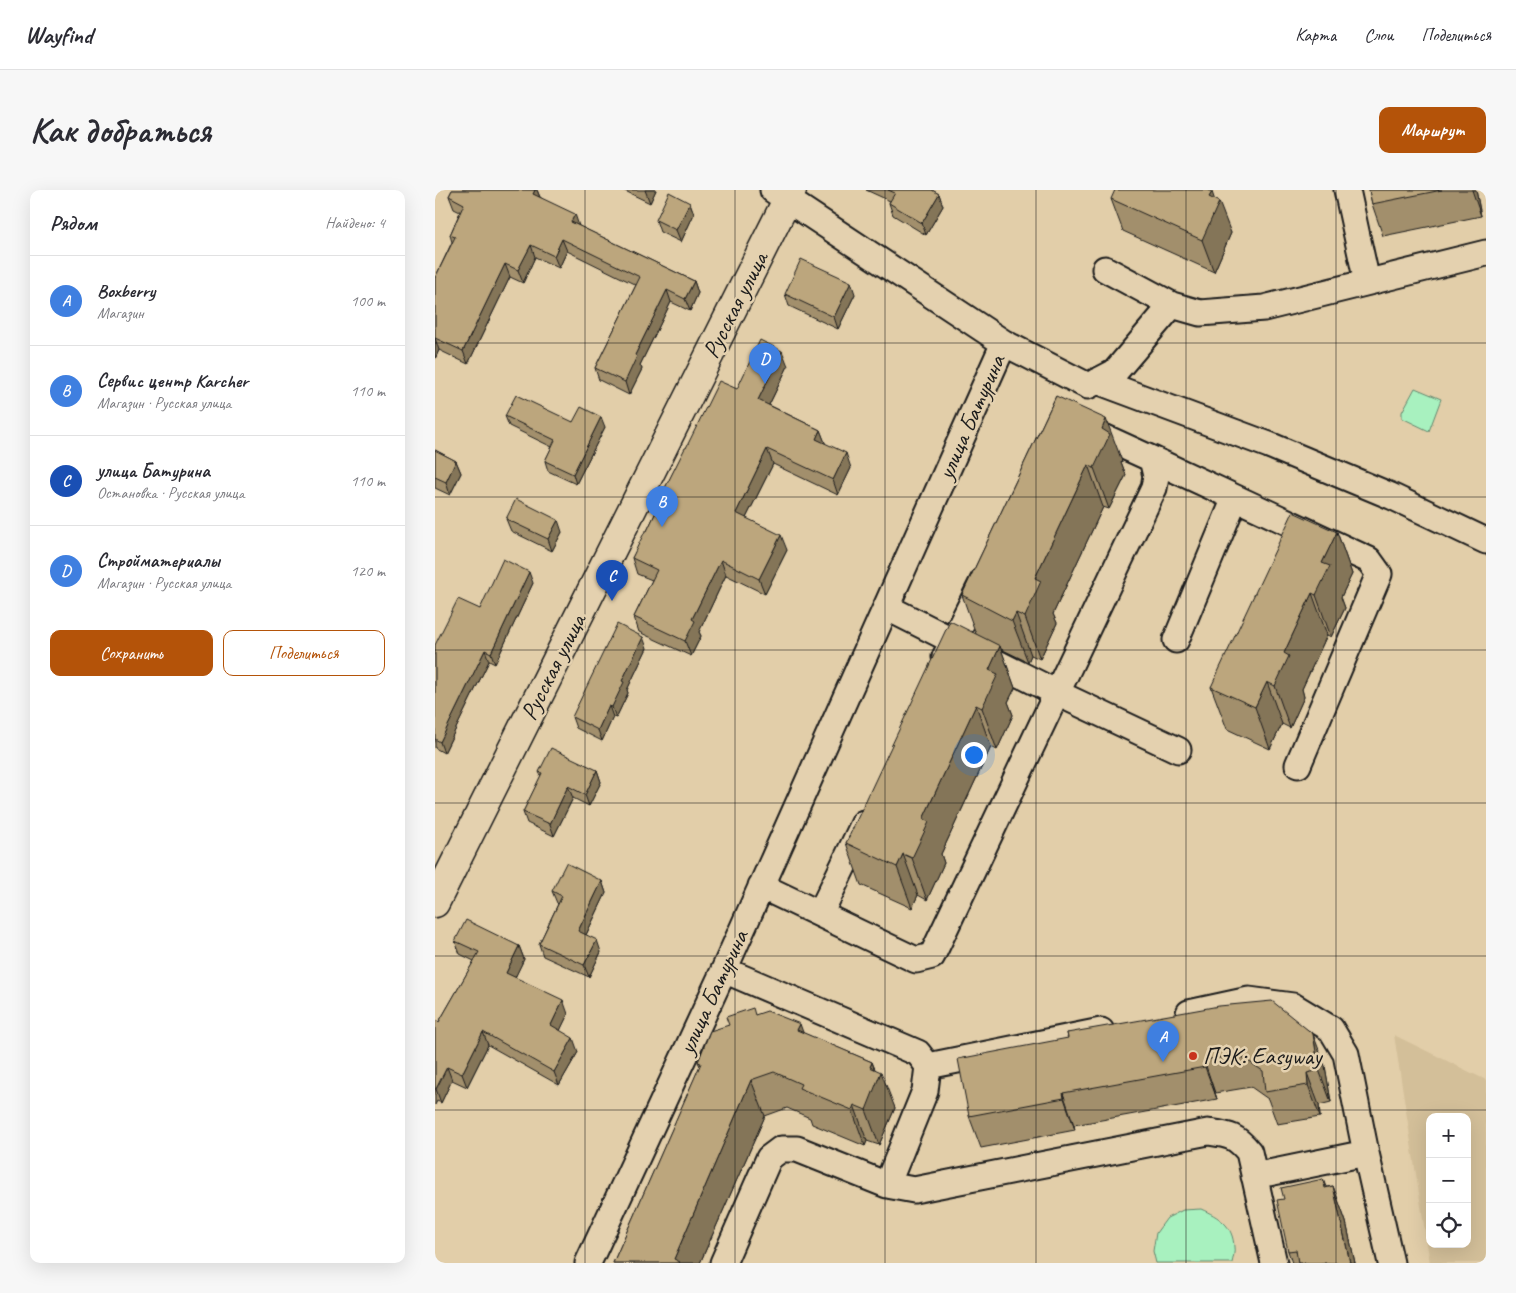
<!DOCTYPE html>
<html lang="ru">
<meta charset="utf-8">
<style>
:root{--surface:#fff;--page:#f7f7f7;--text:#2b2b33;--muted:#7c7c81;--line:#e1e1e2;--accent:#b45309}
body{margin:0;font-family:Caveat,sans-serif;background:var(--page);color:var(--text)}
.controls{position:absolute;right:15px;bottom:15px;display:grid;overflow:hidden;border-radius:10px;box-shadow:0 5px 20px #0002}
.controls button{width:45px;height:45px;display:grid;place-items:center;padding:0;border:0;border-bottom:1px solid var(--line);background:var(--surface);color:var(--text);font:25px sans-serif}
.you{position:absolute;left:538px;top:564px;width:18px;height:18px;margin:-12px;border:4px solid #fff;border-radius:50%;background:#1a73e8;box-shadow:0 0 0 8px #1a73e833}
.badge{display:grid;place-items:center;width:32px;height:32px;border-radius:50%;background:var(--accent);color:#fff;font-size:16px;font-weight:700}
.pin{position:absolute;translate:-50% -41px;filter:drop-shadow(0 1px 2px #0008)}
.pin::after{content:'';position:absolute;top:26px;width:18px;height:15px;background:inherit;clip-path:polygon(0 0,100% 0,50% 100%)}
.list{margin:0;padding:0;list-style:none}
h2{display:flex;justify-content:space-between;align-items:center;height:65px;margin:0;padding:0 20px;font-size:21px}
h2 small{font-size:16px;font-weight:400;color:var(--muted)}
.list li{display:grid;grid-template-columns:32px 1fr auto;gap:15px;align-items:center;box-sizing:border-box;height:90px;padding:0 20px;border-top:1px solid var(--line)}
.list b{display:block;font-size:19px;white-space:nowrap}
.list p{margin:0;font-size:16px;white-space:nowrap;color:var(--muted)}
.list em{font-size:16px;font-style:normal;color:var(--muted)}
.actions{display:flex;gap:10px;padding:15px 20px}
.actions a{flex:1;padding:11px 0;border:1px solid var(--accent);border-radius:10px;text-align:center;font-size:18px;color:var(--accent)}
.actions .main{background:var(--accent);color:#fff}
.icon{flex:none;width:28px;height:28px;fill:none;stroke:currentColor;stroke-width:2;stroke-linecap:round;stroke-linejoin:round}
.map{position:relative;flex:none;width:1051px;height:1073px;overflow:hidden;border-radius:10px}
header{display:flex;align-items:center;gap:30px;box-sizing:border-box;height:70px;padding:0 25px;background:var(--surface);border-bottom:1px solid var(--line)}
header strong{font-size:24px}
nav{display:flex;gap:28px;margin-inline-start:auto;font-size:18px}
.intro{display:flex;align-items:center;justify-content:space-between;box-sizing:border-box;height:120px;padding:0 30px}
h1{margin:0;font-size:35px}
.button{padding:12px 22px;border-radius:10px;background:var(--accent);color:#fff;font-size:18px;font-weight:700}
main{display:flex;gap:30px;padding:0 30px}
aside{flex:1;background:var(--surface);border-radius:10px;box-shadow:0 5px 20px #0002}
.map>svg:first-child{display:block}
.built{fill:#d3bf99;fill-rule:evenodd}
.green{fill:#a8f1bf;stroke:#62866e}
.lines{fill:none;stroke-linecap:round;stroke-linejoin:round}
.minor-casing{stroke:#1c1c1c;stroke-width:29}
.major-casing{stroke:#1c1c1c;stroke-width:31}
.minor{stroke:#e4d1af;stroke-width:25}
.major{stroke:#e4d1af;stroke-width:28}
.wall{fill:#a28f6c;stroke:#1c1c1c}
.shaded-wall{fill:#847458;stroke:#1c1c1c}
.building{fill:#bca67d;stroke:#1c1c1c}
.grid{fill:none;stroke:#1c1c1c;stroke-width:1;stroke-opacity:0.55}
.poi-dot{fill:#c8321e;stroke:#e4d1af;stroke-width:2}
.labels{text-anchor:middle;stroke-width:5;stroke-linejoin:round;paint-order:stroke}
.street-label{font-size:24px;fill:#1c1c1c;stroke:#e4d1af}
.poi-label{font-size:24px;fill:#1c1c1c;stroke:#e4d1af;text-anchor:start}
</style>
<header>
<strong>Wayfind</strong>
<nav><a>Карта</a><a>Слои</a><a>Поделиться</a></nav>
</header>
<div class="intro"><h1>Как добраться</h1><a class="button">Маршрут</a></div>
<main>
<aside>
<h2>Рядом<small>Найдено: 4</small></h2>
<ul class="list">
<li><span class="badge" style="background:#3f7fe0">A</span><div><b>Boxberry</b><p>Магазин</p></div><em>100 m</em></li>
<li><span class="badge" style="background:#3f7fe0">B</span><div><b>Сервис центр Karcher</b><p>Магазин · Русская улица</p></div><em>110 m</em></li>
<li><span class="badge" style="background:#1a4fb4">C</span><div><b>улица Батурина</b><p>Остановка · Русская улица</p></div><em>110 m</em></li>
<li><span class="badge" style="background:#3f7fe0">D</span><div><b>Стройматериалы</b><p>Магазин · Русская улица</p></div><em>120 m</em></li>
</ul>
<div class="actions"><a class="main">Сохранить</a><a>Поделиться</a></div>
</aside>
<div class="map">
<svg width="1051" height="1073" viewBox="0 0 1051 1073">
<rect width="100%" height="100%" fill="#e2cea9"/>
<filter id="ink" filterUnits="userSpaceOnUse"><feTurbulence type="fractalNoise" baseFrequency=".02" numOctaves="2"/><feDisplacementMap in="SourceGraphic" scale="10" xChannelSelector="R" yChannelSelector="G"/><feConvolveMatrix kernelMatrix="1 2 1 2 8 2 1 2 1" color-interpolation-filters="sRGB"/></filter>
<g filter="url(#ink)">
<path class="built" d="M959,845l92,45v183h-56zM995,927h37v127h-37z"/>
<path class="green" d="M980,198l26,11 -12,32 -27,-13v-6z
M766,1019c18,8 32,16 33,38 1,5 -1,11 -2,16h-76l-3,-12 3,-18 11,-15 16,-8z"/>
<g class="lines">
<defs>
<path id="minor" d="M338,0l231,153 84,43 27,-14 57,-67 28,8 64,-5 222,-55
M912,0l20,92
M670,79l67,36
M662,191l172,64 122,51 95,45
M717,269l217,101 10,14 -81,191
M451,417l171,86 121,57
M741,450l59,-142
M510,467l38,-76
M326,696l155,74 16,-4 222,-468 2,-12 -4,-17 -68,-31
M385,724l44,-91
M754,823l60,-13 44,6 38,23 15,25 20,99
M493,876l173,-35
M819,986l112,-23 25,110
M452,995l27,5 294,-58c21,3 27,3 41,20l25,111
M153,1073l136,-293 280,-627
M288,1073l46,-105 12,-9h16l90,36 38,-94 3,-25 -10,-13 -194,-83"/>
<path id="major" d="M0,713l357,-713"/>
</defs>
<use href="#minor" class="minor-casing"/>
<use href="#major" class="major-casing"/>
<use href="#minor" class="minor"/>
<use href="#major" class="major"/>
</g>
<path class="wall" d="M17,0h85l3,7 39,29 115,55 4,12 -8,18 -19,-9 -31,63 2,4 -13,26 -30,-15 -4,-12 41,-83 -69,-34 -8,17 -24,-11 -12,26 -13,-6 -42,87 -29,-14 -4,9v-81l17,-36 -2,-7 10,-23 -6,-3 -5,-13z
M188,0h33l-6,13z
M431,0h66l7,4 4,12 -17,29 -33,-20 -4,-12 1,-2z
M934,0h107l5,26 -98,20 -11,-32z
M676,9h103l17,34 -17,39 -91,-41z
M255,13l4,11 -13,28 -21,-10 -4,-12z
M350,104h70l-17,35 -49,-23z
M353,176l-19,39 51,25 5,13 26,25 -13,27 -65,-31 -27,54 41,32 -22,44 -39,-19 -27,57 2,4 -10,20 -52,-24 -5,-15 18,-37 -15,-6 -5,-16 15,-27 18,-38 -1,-3 22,-42 51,-59z
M621,206l66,65 -1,1 5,13 -17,34 -6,-2 -50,107 4,9 -17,36 -9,-4 -3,7 -27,-13 14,39 -7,14 5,13 -16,35 -6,-3 -50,107 3,9 -17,37 -9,-5 -6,13 -51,-23 -15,-42 130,-209 -14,-39z
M70,226l68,6 32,5 -29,57 -28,-13 -3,-10 7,-14 -43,-21z
M0,260l21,11 5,12 -11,22 -15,-7z
M71,329l56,13 -10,19 -41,-20z
M902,342l15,42 -11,23 4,11 -14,29 -4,-2 -25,54 2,8 -14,31 -8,-4 -12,25 -43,-20 -16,-42z
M98,393l-38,81 -6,-3 -45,92 -9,-5v-103l45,-36z
M212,458l-20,42 1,3 -12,25 -3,-1 -11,24 -26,-13 -4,-11z
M162,580l4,12 -12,24 -16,-8 -19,38 -27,-13 -4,-11 18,-36 -2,-4z
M167,691l4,12 -20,42 15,17 -12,25 -46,-21 -4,-12 19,-40 -1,-1 -5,-12z
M20,751l64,5 5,13 -9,18 53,37 -8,16 18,22 -19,33 -71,-40 -21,42 -15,-7 -11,23 -4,-2 -2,4v-85l4,2 35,-61 -14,-7z
M320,825l48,18 69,29 3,7 20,39 -16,37 -12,-4 -2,5 -53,-22 -2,-6 -23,-10 -22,8 -65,147h-87l87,-197 -2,-4 31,-37z
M632,843l258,33 6,36 -12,3 1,12 -43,7 -9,-25 -17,-12 -36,6 2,6 -143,26 1,5 -94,18 -12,-32 99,-78z
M888,989l3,8 7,-1 13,36 9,41h-63l-4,-12 -4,-52z"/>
<path class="shaded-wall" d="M100,0h2l4,10 -8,-6z
M210,0h11l-6,13z
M1037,0h4l5,26z
M777,2l5,15 2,-5 12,31 -17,39 -12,-32 7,-43z
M504,4l4,12 -17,29 -4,-12z
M255,13l4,11 -13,28 -5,-12z
M140,24l4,12 -8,-4z
M127,49l5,12 -8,17 -5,-12z
M96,55l4,12 -12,26 -5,-13z
M70,74l5,13 -42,87 -5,-13z
M259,91l4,12 -8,18 -5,-12z
M416,92l4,12 -17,35 -4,-12z
M232,100l4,12 -31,63 2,4 -13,26 -4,-13 10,-27z
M0,148l4,12 -4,9z
M347,161l6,15 -24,49 -6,-15z
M166,227l4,10 -29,57 -3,-10z
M671,229l16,42 -1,1 5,13 -17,34 -15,-41 8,-39z
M385,240l6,15 -10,-6z
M332,259l6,15 -32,64 -5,-15z
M411,263l5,15 -13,27 -5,-15z
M21,271l5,12 -11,22 -4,-13z
M653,275l15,42 -50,107 4,9 -17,36 -15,-42 10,-39z
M123,330l4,12 -10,19 -4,-12z
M902,342l15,42 -11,23 4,11 -14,29 -15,-42 6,-32z
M346,345l6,15 -22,44 -6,-15z
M286,370l5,15 -27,57 2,4 -10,20 -6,-15 7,-22z
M94,382l4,11 -38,81 -4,-11z
M877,403l15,42 -25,54 2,8 -14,31 -15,-42 9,-33z
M581,423l15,42 -3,7 -16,-41z
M208,447l4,11 -20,42 1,3 -12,25 -4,-11 10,-26z
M565,456l15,42 -7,14 5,13 -16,35 -15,-42 7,-38z
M50,460l4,11 -45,92 -4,-11z
M832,492l15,42 -12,25 -15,-42z
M541,515l15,42 -50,107 3,9 -17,37 -15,-42 11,-39z
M174,516l4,11 -11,24 -4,-11z
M162,580l4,12 -12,24 -4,-11z
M133,596l5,12 -19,38 -4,-12z
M468,664l15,41 -6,13 -15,-41z
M167,691l4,12 -24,50 -4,-12z
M162,750l4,12 -12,25 -5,-12z
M84,756l5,13 -13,27 -5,-13z
M128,810l5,14 -12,25 -5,-14z
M365,834l13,36 -16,-30z
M48,842l5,13 -21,42 -5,-13z
M878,844l12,32 6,36 -12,-32z
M138,848l5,14 -19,33 -5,-13z
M769,870l13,39 -12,-32z
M437,872l6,17 3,-7 14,36 -16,37 -13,-35 4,-43z
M12,877l5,13 -11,23 -5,-14z
M872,883l12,32 1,12 -12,-32z
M316,890l14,36 -65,147h-25l-1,-4z
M628,903l11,32 1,5 -11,-32z
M419,915l13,36 -2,5 -13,-36z
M898,996l13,36 9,41h-5z"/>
<path class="building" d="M17,0h83l-2,4 42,20 -4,8 123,59 -9,18 -18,-9 -32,65 2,1 -12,26 -30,-14 45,-91 -78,-38 -8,17 -23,-11 -13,25 -13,-6 -42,87 -28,-13v-60l20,-41 -5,-2 14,-31 -15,-8z
M453,0h44l7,4 -17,29 -33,-20 6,-10z
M680,0h93l4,2 -3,5 10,5 -17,38 -91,-41z
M934,0h73l-70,14z
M234,2l21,11 -14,27 -20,-10z
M366,69l50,23 -17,35 -49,-23z
M325,150l22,11 -24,49 62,30 -4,9 30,14 -13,27 -66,-31 -31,64 45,22 -22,44 -38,-19 -29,59 3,2 -10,20 -51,-24 23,-47 -25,-12 13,-27h2l19,-40 -2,-1 21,-42h1l33,-67 18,8z
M81,205l57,27 8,-15 20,10 -28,57 -28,-13 10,-21 -50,-24z
M621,206l50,23 -4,10 8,5 -16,34 -6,-3 -53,113 6,3 -16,36 -9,-4 -4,8 -50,-26z
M0,260l21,11 -10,21 -11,-5z
M81,309l42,21 -10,19 -42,-20z
M858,322l44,20 -15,31 8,3 -14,29 -4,-2 -28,60 5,3 -14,30 -8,-4 -12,25 -44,-20z
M68,369l26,13 -38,81 -6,-3 -45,92 -5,-3v-94l23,-46 22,10z
M515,431l50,25 -11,24 9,4 -16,34 -6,-3 -53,114 6,3 -17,36 -9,-4 -6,13 -51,-24z
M182,434l26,13 -21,44 2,1 -12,25 -3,-1 -11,24 -26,-13z
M116,558l46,22 -12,25 -17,-9 -18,38 -27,-12 19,-39 -3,-1z
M131,673l36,18 -24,50 19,9 -13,25 -45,-21 23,-48 -10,-5z
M31,730l53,26 -13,27 57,27 -12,25 22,13 -19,34 -71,-40 -21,42 -15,-7 -11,22h-1v-69l4,2 40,-70 -24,-11z
M837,811l41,33 6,36 -12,3 1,12 -43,7 -2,-21 -24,-16 -35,5 1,7 -142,26 1,5 -95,18 -11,-57 110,-21 -1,-5 52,-9 100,-18z
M318,818l2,7 12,-4 33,13 -3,6 75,32 -2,5 11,5 -15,38 -12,-5 -2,5 -53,-22 2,-4 -27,-12 -23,8 -77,179 6,3 -1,1h-66l88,-200 -3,-1 12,-31 19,-6 -3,-8z
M888,989l2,9 8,-2 17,77h-52l-2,-13 -8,1 -11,-51 7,-1 -3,-11z"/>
</g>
<path class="grid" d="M150,0v1073M300,0v1073M450,0v1073M601,0v1073M751,0v1073M901,0v1073M0,153h1051M0,307h1051M0,460h1051M0,613h1051M0,766h1051M0,920h1051"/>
<circle class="poi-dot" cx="758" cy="866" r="5"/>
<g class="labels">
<g class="street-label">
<text transform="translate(300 115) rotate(-63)" y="8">Русская улица</text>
<text transform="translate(536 227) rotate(-66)" y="8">улица Батурина</text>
<text transform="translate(118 477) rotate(-63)" y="8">Русская улица</text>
<text transform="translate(278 802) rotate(-65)" y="8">улица Батурина</text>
</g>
<g class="poi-label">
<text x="768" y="874">ПЭК: Easyway</text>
</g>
</g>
</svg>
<div class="controls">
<button>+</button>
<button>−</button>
<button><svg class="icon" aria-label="locate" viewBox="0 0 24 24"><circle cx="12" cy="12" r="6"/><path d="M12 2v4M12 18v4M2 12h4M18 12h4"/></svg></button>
</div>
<div class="you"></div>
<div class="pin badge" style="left:728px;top:872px;background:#3f7fe0">A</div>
<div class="pin badge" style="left:227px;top:337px;background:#3f7fe0">B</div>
<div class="pin badge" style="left:177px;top:411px;background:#1a4fb4">C</div>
<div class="pin badge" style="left:330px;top:194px;background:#3f7fe0">D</div>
</div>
</main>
